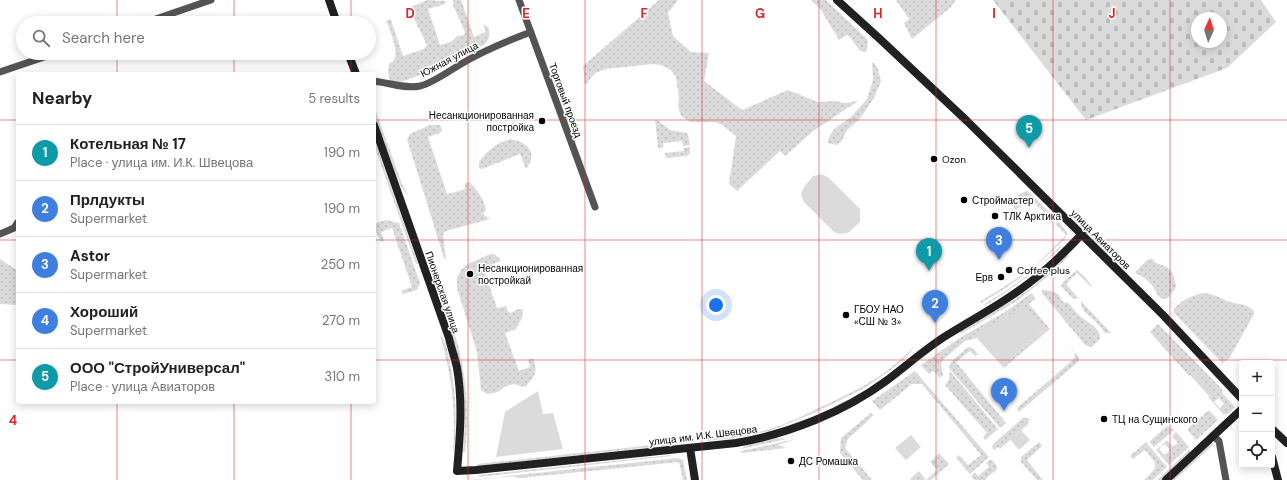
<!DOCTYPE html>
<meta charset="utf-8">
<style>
:root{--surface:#fff;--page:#f6f6f6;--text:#202124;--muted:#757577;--line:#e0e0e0;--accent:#2563eb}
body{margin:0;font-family:"DM Sans",sans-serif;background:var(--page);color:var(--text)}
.controls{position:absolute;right:12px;bottom:12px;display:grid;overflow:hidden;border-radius:4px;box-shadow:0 2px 10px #0003}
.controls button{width:36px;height:36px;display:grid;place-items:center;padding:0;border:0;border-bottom:1px solid var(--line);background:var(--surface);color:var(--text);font:20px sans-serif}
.compass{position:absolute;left:1191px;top:12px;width:36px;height:36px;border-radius:50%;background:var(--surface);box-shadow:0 2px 10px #0003;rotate:4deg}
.you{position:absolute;left:716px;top:305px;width:14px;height:14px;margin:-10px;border:3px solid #fff;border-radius:50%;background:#1a73e8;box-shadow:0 0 0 6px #1a73e833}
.badge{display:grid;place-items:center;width:26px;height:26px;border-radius:50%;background:var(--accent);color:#fff;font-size:13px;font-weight:700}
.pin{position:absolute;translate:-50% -33px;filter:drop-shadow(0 1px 2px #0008)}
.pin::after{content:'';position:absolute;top:21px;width:14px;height:12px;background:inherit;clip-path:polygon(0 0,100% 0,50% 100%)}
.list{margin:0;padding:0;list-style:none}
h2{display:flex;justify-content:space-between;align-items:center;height:52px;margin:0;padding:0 16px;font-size:17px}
h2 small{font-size:13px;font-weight:400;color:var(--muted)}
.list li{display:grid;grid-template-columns:26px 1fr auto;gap:12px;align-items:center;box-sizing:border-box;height:56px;padding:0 16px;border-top:1px solid var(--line)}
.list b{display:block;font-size:15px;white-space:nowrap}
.list p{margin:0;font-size:13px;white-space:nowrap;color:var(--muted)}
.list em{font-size:13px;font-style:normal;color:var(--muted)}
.icon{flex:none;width:22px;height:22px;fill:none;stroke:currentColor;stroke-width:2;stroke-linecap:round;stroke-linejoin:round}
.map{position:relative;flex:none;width:1287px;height:480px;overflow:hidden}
.search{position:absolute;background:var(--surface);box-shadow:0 2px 10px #0003;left:16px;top:16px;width:360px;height:44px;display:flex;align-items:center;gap:10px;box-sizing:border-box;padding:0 14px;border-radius:22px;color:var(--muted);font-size:15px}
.panel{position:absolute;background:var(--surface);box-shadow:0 2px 10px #0003;left:16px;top:72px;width:360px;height:332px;border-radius:4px}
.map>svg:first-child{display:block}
.grass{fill:url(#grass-dots)}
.cemetery{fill:url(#cemetery-stones);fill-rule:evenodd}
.park{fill:#dbdbdb}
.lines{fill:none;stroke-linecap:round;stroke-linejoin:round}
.street{stroke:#545454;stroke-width:7}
.secondary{stroke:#212121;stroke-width:8}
.grid{fill:none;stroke:#d62828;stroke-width:1;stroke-opacity:0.55}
.poi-dot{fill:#000;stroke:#fff;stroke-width:1.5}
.labels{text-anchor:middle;stroke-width:3;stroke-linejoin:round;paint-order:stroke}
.street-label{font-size:10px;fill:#000;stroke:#fff}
.poi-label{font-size:10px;fill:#000;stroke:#fff;text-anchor:start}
.grid-label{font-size:13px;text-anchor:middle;font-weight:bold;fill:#d62828;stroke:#fff;stroke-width:3;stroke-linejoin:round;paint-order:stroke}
</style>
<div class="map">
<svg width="1287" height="480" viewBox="0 0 1287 480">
<defs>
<pattern id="grass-dots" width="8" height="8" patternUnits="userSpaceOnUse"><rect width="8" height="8" fill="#dbdbdb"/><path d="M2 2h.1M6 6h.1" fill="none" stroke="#bababa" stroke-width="1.8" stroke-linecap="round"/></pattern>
<pattern id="cemetery-stones" width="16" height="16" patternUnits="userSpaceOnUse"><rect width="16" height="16" fill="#dbdbdb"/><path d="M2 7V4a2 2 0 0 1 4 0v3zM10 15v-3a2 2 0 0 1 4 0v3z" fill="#bababa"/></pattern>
</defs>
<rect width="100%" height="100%" fill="#fff"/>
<path class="grass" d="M427,0l19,1 -1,3 -17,5 12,36 11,-3 6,-6 7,-1 1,-3 -12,-27v-5h8l13,37 12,-5 -3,-8 5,3c3,8 1,12 -4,18 -12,6 -84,43 -92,37 -5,-4 -4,-13 -3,-18 1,-1 4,-3 5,-4 5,-8 -4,-31 -8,-39l3,-2 2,1 12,36 21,-7 3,-4 -17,-35 1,-3z
M659,0h19l-10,13 5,23 18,16 18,1 -5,28 38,29 46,-20 30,12 17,-1 10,2 13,-2 -46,31 -27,24 -5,-5 -43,40 -8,-7 7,-48 -14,-11 -7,-3h-24l-10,-6 -3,-10 1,-9 -3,-20 -5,-7 -10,-5 -8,-1 -47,5 -11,4 -10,12 -2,-19z
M811,0h15l41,39c1,4 1,10 -2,13l-5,-1 -10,-14 -3,-2 -8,5 -18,-30z
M896,0h60l-5,7 -39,32 -8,-16 5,-4z
M872,62l2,1 4,6 3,12 -7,17 -15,22 -12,10 -6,12 -5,3 -8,-2v-4l6,-10 17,-12 16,-18 6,-19z
M374,106l28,78 7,13 -9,-12 -26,-71z
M655,120l4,1 11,9 17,3 1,2 2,10 -7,1 -1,-5 -19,2v5h-5z
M430,125h10l2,5 -2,3 -12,4 19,57 16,-4 2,-2v-5l4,-1c7,5 16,19 17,28l-3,4 7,5 -44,12 -3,3 3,26 -2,-2 -37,-119 3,-5z
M374,138l44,126h-2l-42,-119z
M510,139c17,3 29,13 16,30l-6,-15 -38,15 -3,-1v-6c8,-11 17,-19 31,-23z
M690,147v6l-3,3 -21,2 -1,-5 19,-2 -1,-3z
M1028,191l21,21 -1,4 -19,-19 -13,13c-7,-8 3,-18 12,-19z
M386,220l13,3 21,60 -3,7 -14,4 -2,-3 11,-4 -20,-59 -11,4 3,10 -4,-1 -3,-8h-2l-1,-9z
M1059,222l8,10c0,7 -8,12 -13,17 -22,22 -46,38 -73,54v-2l23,-14 32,-22 30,-30 -11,-12z
M1060,246l1,1c-24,24 -47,40 -75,58h-3l24,-15 32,-23z
M492,254l4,1 5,6 -18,7 14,40 9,-2 2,6 3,1 7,-4h5l-1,9 -6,11 -11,4 14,38 11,-4 -2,-7 4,-2 2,2c4,14 0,17 -9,27l-11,-3 -8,2 -8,6 -11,2 -6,-4 -4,-38 -20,-64v-11l5,-8 8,-6 18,-8z
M1068,255l1,1 -22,21 -30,24 -56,33 -1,-2 55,-33 17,-12z
M0,259l18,12v34l-18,-1z
M1149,259h3l4,4 11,4 5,5 4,13 -1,4 -8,10c-11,1 -11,-12 -19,-18 -4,-4 -9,-5 -13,-9l11,-11z
M1077,270l8,7 8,11 -4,-3 -12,-12 -11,11 13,15 -7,-1 -11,-12 2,-4z
M436,280c8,22 16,43 22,65 9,35 11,71 7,107h-2c6,-65 -7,-111 -29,-171z
M1042,290c6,0 13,1 17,5 3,4 2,6 6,8l2,-1c5,4 8,10 13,14 6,5 22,13 20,23l-8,8 -7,-2 -43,-52z
M1032,293l3,6 -6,5 21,25 -44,37 -3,2 -1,-2 42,-36 -70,5 3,3 -12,3 -21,18 -3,5 2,11 -3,3 -7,-7 -4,3 -8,-9 37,-26 45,-26z
M1203,293c10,1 16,4 24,8 10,4 18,1 27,10v3l-25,45 -7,4 -48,-50v-4c8,-9 17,-13 29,-16z
M1081,301l30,32h-6c-3,-4 -7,-9 -11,-13 -7,-7 -13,-8 -13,-19z
M1158,324l64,65 1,5 12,13 -7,7h-5l-7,-8 1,-1 3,3 4,-4 -5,-6 -5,4 3,3 -1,1 -8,-9 5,-5 -18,-21 -6,5 -39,-44z
M440,335c6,6 7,15 9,23 7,31 8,61 5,93h-1c3,-44 -1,-74 -13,-116z
M1065,340l13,16 1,3v2l-60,51 -2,-4 57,-49 1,-6z
M914,346l-7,11 -19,15 -25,17 -47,23 -46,19 -30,6 -33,4 -1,-2c21,-2 41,-4 61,-9 19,-6 38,-15 56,-24 34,-16 66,-31 91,-60z
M968,347l4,1 6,6 -3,2 -5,-5 -14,11 50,61 -6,5 -51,-60 2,-6z
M915,371l74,86 -19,17 -14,-16 3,-3 9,10 13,-10 -59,-71h-10l-32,26 -8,-9z
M950,371l48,58 -13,11 -2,-3 4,-4 -42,-48 4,-5z
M1209,410l9,10 -22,20 -9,-11z
M871,413l3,2 -26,24 -3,9 27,32h-9l-23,-27 1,-15z
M1023,418h4l3,2 -2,2 1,1 -29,26 -2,-2 -4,3 -2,-3 1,-3z
M1167,426l5,2 2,2 -20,17 -5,-5z
M1176,432l13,15 -20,18 -13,-15 4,-4 1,2 -2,1 6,6 5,-5 -5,-6 -2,2 -1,-1 5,-5 6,7 5,-4 -6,-7z
M776,438l11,1 -46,10 5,-4z
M796,439l-18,6 8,3 -45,5v-2z
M1039,442l3,4 -15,14 16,20h-6l-16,-18v-5z
M1146,442l21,25 -14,13h-9c16,-15 14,-14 1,-30l-12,9 -3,-3z
M671,443v2l-193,21 -1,-2z
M1211,443l3,1 -39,36h-3z
M1190,449v3l-29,28h-4z
M939,453l10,11 -18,16h-20l-1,-1 9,-8 7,9 11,-10 -7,-8z
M671,455v1l-192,21v-2z
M678,458l5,2 4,20h-4l-4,-18 -158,16c-16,-4 -35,2 -51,2z
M991,459l6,7v3l-3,4 -1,-1 -7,7v1h-11l-4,-4 4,-4 3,4 11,-9 -3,-4z"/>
<path class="cemetery" d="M993,0h268l15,22 -49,46 -141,52zM1197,18h24v24h-24z"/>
<path class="park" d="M822,174l7,4 31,31v13l-12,11 -9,1 -5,-2 -30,-30 -3,-8 3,-7 9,-11z
M1024,306l20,24 -42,36 -28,-31z
M1195,371l19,21 -5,4 -19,-21z
M538,391l5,23 10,-1 10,36 -67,8 9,-45z
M1021,430l9,10 -11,10 -9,-11z
M911,435l10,12 -15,13 -11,-12z"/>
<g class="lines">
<path class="street" d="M519,0l76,207
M144,23l67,-23
M0,72l56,-19
M374,81c15,2 31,8 46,5 13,-3 29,-15 41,-22 22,-13 46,-23 70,-32
M0,234l14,-6 4,-6
M1213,436l6,5 7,39"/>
<path class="secondary" d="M329,0l8,23
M837,0l44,40 86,81 196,194 79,84
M348,53l8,21
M374,125l75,213c2,10 6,20 8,30 6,34 3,69 0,103l19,-1 260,-27c52,-9 108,-31 150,-62 20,-15 38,-31 58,-44 32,-20 65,-37 94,-61 16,-13 30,-27 44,-42
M1272,429l15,14
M690,448l5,32
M1272,457l6,23
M1166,480l76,-71"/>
</g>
<path class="grid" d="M117,0v23M234,0v23M351,0v23M468,0v480M585,0v480M702,0v480M819,0v480M936,0v480M1053,0v480M1170,0v480M117,53v21M234,53v21M351,53v21M0,120h18M374,120h913M0,240h18M374,240h913M0,360h18M374,360h913M117,402v78M234,402v78M351,402v78"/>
<g class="poi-dot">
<circle cx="542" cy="121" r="4"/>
<circle cx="934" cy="159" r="4"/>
<circle cx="964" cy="200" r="4"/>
<circle cx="995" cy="216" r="4"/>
<circle cx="1009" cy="270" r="4"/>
<circle cx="470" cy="274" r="4"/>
<circle cx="1001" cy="277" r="4"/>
<circle cx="846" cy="315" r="4"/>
<circle cx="1104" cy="419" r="4"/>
<circle cx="791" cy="461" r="4"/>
</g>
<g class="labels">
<g class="street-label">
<text transform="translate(449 59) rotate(-28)" y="4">Южная улица</text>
<text transform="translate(566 100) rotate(70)" y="4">Торговый проезд</text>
<text transform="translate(1101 239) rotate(45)" y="4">улица Авиаторов</text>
<text transform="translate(443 292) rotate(71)" y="4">Пионерская улица</text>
<text transform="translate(703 435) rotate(-7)" y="4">улица им. И.К. Швецова</text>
</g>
<g class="poi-label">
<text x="534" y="119" text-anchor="end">Несанкционированная<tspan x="534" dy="12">постройка</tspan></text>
<text x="942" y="163">Ozon</text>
<text x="972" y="204">Строймастер</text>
<text x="1003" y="220">ТЛК Арктика</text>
<text x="478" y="272">Несанкционированная<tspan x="478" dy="12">постройкай</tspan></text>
<text x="1017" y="274">Coffee plus</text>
<text x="993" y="281" text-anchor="end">Ерв</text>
<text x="854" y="313">ГБОУ НАО<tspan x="854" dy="12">«СШ № 3»</tspan></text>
<text x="1112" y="423">ТЦ на Сущинского</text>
<text x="799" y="465">ДС Ромашка</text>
</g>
</g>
<g class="grid-label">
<text x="410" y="18">D</text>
<text x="526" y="18">E</text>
<text x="644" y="18">F</text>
<text x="760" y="18">G</text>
<text x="878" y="18">H</text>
<text x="994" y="18">I</text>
<text x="1112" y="18">J</text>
<text x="13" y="425">4</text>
</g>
</svg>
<div class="controls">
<button>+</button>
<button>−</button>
<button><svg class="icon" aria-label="locate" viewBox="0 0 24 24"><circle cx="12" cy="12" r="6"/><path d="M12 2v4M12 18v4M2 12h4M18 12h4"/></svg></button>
</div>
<svg class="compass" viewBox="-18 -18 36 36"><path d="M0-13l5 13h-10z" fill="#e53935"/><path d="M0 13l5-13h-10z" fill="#757577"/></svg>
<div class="you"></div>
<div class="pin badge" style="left:929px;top:271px;background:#0f9aa8">1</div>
<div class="pin badge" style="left:935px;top:323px;background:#3f7fe0">2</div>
<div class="pin badge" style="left:999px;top:260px;background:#3f7fe0">3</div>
<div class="pin badge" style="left:1004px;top:411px;background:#3f7fe0">4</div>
<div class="pin badge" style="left:1029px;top:148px;background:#0f9aa8">5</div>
<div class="search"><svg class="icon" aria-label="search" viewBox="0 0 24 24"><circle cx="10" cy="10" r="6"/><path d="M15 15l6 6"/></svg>Search here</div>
<section class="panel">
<h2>Nearby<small>5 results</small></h2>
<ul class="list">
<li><span class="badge" style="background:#0f9aa8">1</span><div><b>Котельная № 17</b><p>Place · улица им. И.К. Швецова</p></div><em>190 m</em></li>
<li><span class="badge" style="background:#3f7fe0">2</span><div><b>Прлдукты</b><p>Supermarket</p></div><em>190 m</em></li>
<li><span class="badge" style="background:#3f7fe0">3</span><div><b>Astor</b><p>Supermarket</p></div><em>250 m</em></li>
<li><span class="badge" style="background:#3f7fe0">4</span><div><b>Хороший</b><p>Supermarket</p></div><em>270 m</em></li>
<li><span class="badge" style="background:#0f9aa8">5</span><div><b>ООО &quot;СтройУниверсал&quot;</b><p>Place · улица Авиаторов</p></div><em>310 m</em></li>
</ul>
</section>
</div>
